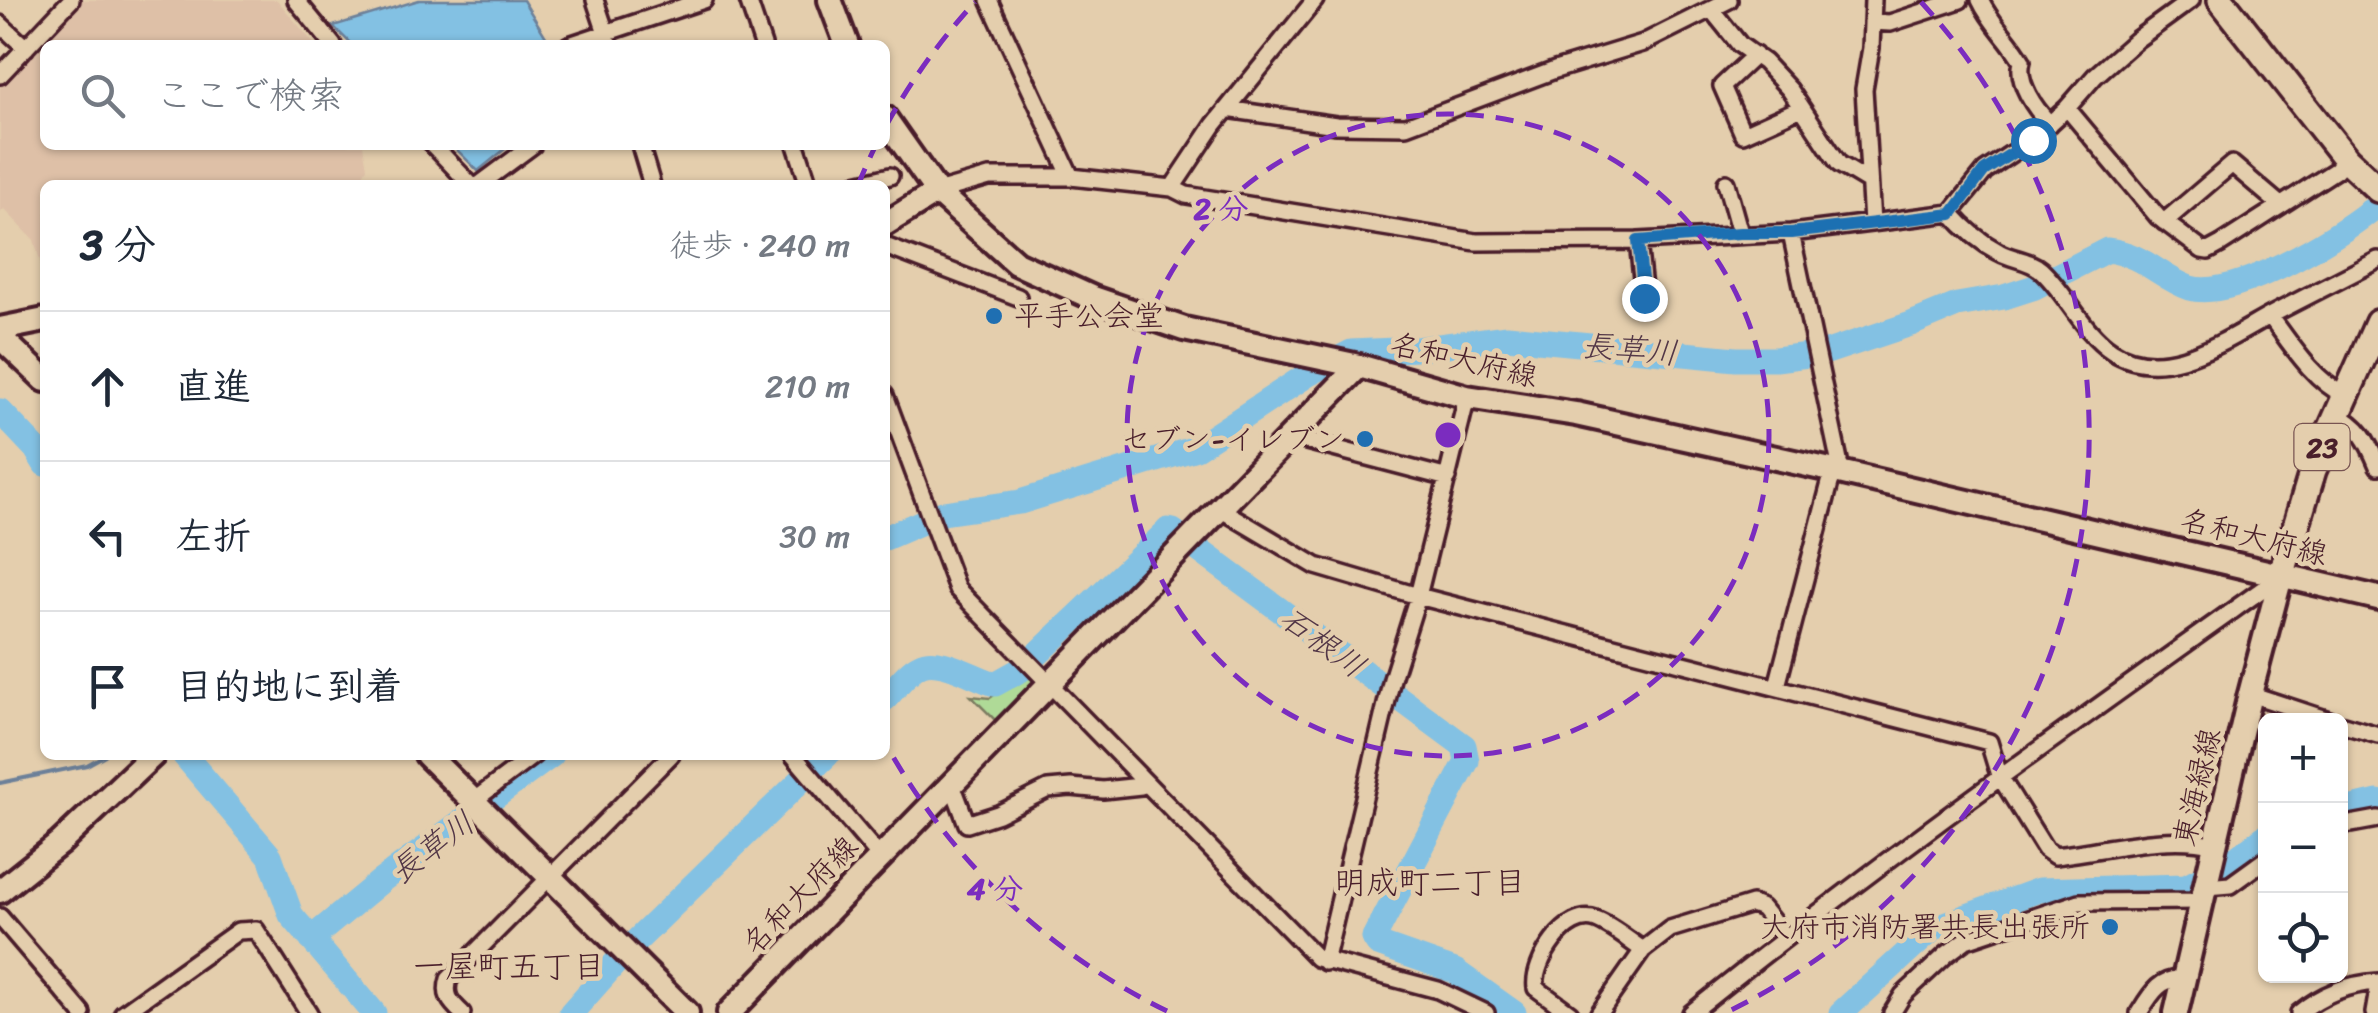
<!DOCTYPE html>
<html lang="ja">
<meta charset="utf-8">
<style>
:root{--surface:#fff;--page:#f2f2f3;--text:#1f2937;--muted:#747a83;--line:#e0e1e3}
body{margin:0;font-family:Sriracha,"Klee One",sans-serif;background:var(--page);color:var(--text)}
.controls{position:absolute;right:30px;bottom:30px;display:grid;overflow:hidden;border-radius:15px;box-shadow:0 2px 8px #0004}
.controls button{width:90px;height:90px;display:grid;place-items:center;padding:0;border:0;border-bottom:2px solid var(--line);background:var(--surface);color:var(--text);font:50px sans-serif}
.stop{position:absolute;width:30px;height:30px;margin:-22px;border:8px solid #1f6fb2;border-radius:50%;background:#fff}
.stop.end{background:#1f6fb2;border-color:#fff;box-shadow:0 2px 10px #0008}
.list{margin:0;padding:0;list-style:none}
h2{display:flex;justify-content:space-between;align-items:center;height:130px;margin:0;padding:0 40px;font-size:42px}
h2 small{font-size:32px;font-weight:400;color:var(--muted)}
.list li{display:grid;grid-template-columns:65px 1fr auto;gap:30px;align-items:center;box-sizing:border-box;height:150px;padding:0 40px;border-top:2px solid var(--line)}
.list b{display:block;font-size:38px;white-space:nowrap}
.list em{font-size:32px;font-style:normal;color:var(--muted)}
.icon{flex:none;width:55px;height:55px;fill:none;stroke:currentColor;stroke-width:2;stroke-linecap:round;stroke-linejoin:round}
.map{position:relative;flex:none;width:2378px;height:1013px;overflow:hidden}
.search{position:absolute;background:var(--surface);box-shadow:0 2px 8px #0004;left:40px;top:40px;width:850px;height:110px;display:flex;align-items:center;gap:25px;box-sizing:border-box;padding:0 35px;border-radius:15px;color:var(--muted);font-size:38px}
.panel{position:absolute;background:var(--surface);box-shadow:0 2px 8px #0004;left:40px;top:180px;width:850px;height:580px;border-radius:15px}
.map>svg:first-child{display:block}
.built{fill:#dec0a7}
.green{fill:#afda97;stroke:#7c7c61;stroke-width:2.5}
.water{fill:#83c1e3;stroke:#6c8099;stroke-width:2.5}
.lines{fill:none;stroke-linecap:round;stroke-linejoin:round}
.stream{stroke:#6c8099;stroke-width:4}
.river{stroke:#83c1e3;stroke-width:25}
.street-casing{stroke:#4a1f2b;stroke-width:22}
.secondary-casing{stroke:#4a1f2b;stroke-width:30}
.primary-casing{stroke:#4a1f2b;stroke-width:32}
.street{stroke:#e4cead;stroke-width:15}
.secondary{stroke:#e4cead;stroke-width:22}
.primary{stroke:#e4cead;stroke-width:25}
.route{stroke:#1f6fb2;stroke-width:12}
.ring{fill:none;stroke:#7b2cbf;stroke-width:5;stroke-dasharray:18 12}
.poi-dot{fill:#1f6fb2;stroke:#e4cead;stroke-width:4}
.labels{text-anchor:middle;stroke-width:9;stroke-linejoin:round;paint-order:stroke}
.shield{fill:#e4cead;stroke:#785452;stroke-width:2.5}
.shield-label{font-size:28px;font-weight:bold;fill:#4a1f2b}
.poi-label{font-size:30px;fill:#4a1f2b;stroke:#e4cead;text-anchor:end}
.street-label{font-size:30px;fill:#4a1f2b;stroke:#e4cead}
.water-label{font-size:32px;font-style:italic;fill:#533747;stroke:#e4cead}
.neighbourhood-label{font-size:32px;fill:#4a1f2b;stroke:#e4cead}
.centre{fill:#7b2cbf;stroke:#e4cead;stroke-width:5}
.ring-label{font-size:30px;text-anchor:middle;font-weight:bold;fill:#7b2cbf;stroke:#e4cead;stroke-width:9;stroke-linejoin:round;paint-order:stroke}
</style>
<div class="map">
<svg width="2378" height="1013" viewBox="0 0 2378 1013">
<rect width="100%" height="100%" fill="#e4cead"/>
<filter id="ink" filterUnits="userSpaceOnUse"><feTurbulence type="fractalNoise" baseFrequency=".01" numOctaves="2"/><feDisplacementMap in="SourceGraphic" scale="20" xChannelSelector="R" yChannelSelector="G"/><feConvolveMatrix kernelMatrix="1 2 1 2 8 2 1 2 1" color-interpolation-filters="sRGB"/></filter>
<g filter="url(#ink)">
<path class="built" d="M81,0h196l38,45h-270v100h318l4,23 -9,17h-313v93l-11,-38 -30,-31 -4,4v-132z"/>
<path class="green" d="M1029,670l8,8 -42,42 -24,-24 19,2z"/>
<path class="water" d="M419,0h104l28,45h-199l-19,-19z
M452,145h58l-32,26z"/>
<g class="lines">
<path class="stream" d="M0,783l87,-18 18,-10"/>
<path class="river" d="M0,411l36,38 9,15
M885,538l58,-25 77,-11 176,-54 111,-73 44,-23 66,-3 90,-12 229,22h40l48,-6 87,-29 46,-19 47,-8 31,-10 72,-37c37,4 52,27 83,38 43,13 146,-50 180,-77
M885,699c10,-10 22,-28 35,-34 19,-10 54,13 75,19l27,-15 141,-134 5,-5 5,1 291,215 3,15 -93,177 4,6 77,27 59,42
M184,755l86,101 21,59 83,98
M2340,811l38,-9
M311,939l70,-58 171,-126
M571,1013l55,-62 201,-196
M1841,1013l93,-85 105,-38 147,-4 47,-25 33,-25"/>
<defs>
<path id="street" d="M296,0l37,45
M595,0l15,45
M748,0l15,45
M989,0l82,177
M1980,0c11,24 28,37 42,61 -6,21 13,48 28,63
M1711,9l29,36 24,17 26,28 49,74 30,18
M1872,22l18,1 70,-23
M0,24l26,24
M569,45l135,-45
M1755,55l-33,31 21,48 58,-26
M0,75l71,-75
M2067,108l91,109 44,33 6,1 13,-7 115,-74 10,-11
M1227,109l109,16 70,1 149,-56 88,-27 86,-43
M433,145l38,40
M640,145l12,40
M796,145l13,40
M1726,183l14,50
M479,185l54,-40
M852,185l38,-9
M1172,188l42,-63 101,-125
M937,192l52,-15h82l101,11 14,7 290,47 162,-1 153,-8 160,-20 34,-42 48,-32 34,-31 28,-32 41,-36 55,-40
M1951,213c13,15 31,30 48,39 14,8 29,7 42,18 26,24 41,61 71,81 53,35 117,-14 163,-38 34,-18 69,-35 103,-53
M2164,222l68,-58 47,40
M1872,223l-8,-134 7,-41 2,-48
M1638,241l6,57
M885,246l133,51
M2270,316c21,28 42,63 74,79
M885,395l72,194 360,369 121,32 48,23
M2335,414c25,11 33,28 43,52
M1291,437l157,41
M1220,509l96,57 102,30 571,146 10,33 46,74 10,7c47,-5 114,-24 159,-11
M1777,686l53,-203 9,-23 -48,-227
M2250,694l79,26
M2340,724l38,11
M793,755l86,101
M948,786l8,9 11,29 31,-10 50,-25 23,-2 32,3 38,-4 4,-4
M472,802l62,-47
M2340,826l38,-7
M2206,887l24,-2 36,-26
M0,917l82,96
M1325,962l67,-283 26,-83 49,-199
M123,1013l115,-82 18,-1 53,83
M462,1013c-12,-11 -18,-18 -13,-34l222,-224
M1570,1013l-34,-25c-4,-25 30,-79 60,-68 16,6 32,20 47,30
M1599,1013l44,-63 27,-21 82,-25 10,4 23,29
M1691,1013c191,-154 391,-295 590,-437
M1892,1013l11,-18 44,-41 19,-14 113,-38 124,-1
M2139,1013c11,-18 22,-38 45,-33
M2299,1013c23,-19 49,-29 79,-31
M2374,1013l4,-23"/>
<path id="secondary" d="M830,0l17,45
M885,118l52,74 79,71 77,35 91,31 175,37 108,31 109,17 259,57 543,127
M885,224l52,-32
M0,329l45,-9
M0,337l45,43
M427,755l260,258
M0,891l60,-48 93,-88
M729,1013l630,-647
M2176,1013l74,-319 31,-118"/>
<path id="primary" d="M2221,0l125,159 32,30
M2281,576l32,-106 65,-147"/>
</defs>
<use href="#street" class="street-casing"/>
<use href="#secondary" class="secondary-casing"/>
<use href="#primary" class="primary-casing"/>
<use href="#street" class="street"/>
<use href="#secondary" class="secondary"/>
<use href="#primary" class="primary"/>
</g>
</g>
<g class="lines" filter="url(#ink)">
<path class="route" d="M1644,298l-6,-57 102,-8h51l161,-19 32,-43 49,-31"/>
</g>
<g class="ring">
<circle cx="1448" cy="435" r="321"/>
<path d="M1167 1011A641 641 0 0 1 887 746M858 185A641 641 0 0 1 874 149M887 124A641 641 0 0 1 975 2M1921 2A641 641 0 0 1 1729 1011"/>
</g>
<g class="poi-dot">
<circle cx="994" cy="316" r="10"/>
<circle cx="1365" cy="439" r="10"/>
<circle cx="2110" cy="927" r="10"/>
</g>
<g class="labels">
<rect class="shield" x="2294.5" y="424" width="55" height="46" rx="8"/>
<g class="shield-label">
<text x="2322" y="457">23</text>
</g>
<g class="poi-label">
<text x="1014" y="326" text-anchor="start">平手公会堂</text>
<text x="1345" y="449">セブン-イレブン</text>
<text x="2090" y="937">大府市消防署共長出張所</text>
</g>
<g class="street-label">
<text transform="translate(1464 360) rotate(13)" y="10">名和大府線</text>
<text transform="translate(2254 537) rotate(14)" y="10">名和大府線</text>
<text transform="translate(2197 787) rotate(-77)" y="10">東海緑線</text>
<text transform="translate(800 895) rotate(-46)" y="10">名和大府線</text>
</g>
<g class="water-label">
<text transform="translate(1630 349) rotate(5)" y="11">長草川</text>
<text transform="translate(1323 642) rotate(36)" y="11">石根川</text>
<text transform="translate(432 847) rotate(-37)" y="11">長草川</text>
</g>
<g class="neighbourhood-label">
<text x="1430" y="893">明成町二丁目</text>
<text x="509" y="977">一屋町五丁目</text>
</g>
</g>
<circle cx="1448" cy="435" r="15" class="centre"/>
<g class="ring-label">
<text x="1221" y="219">2 分</text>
<text x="995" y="899">4 分</text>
</g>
</svg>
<div class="controls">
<button>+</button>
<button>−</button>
<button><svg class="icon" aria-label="locate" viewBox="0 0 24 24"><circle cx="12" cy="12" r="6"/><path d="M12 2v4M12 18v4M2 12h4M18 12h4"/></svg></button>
</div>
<div class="stop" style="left:2033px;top:140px"></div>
<div class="stop end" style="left:1644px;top:298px"></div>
<div class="search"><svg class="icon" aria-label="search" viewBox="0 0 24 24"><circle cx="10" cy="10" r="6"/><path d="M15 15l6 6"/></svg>ここで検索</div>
<section class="panel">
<h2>3 分<small>徒歩 · 240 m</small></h2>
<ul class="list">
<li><svg class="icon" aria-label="ahead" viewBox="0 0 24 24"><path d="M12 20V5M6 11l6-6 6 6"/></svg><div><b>直進</b></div><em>210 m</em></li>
<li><svg class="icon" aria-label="left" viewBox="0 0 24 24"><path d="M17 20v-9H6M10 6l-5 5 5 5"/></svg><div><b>左折</b></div><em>30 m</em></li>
<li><svg class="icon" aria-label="arrive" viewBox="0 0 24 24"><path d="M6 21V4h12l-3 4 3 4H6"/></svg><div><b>目的地に到着</b></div></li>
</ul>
</section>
</div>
